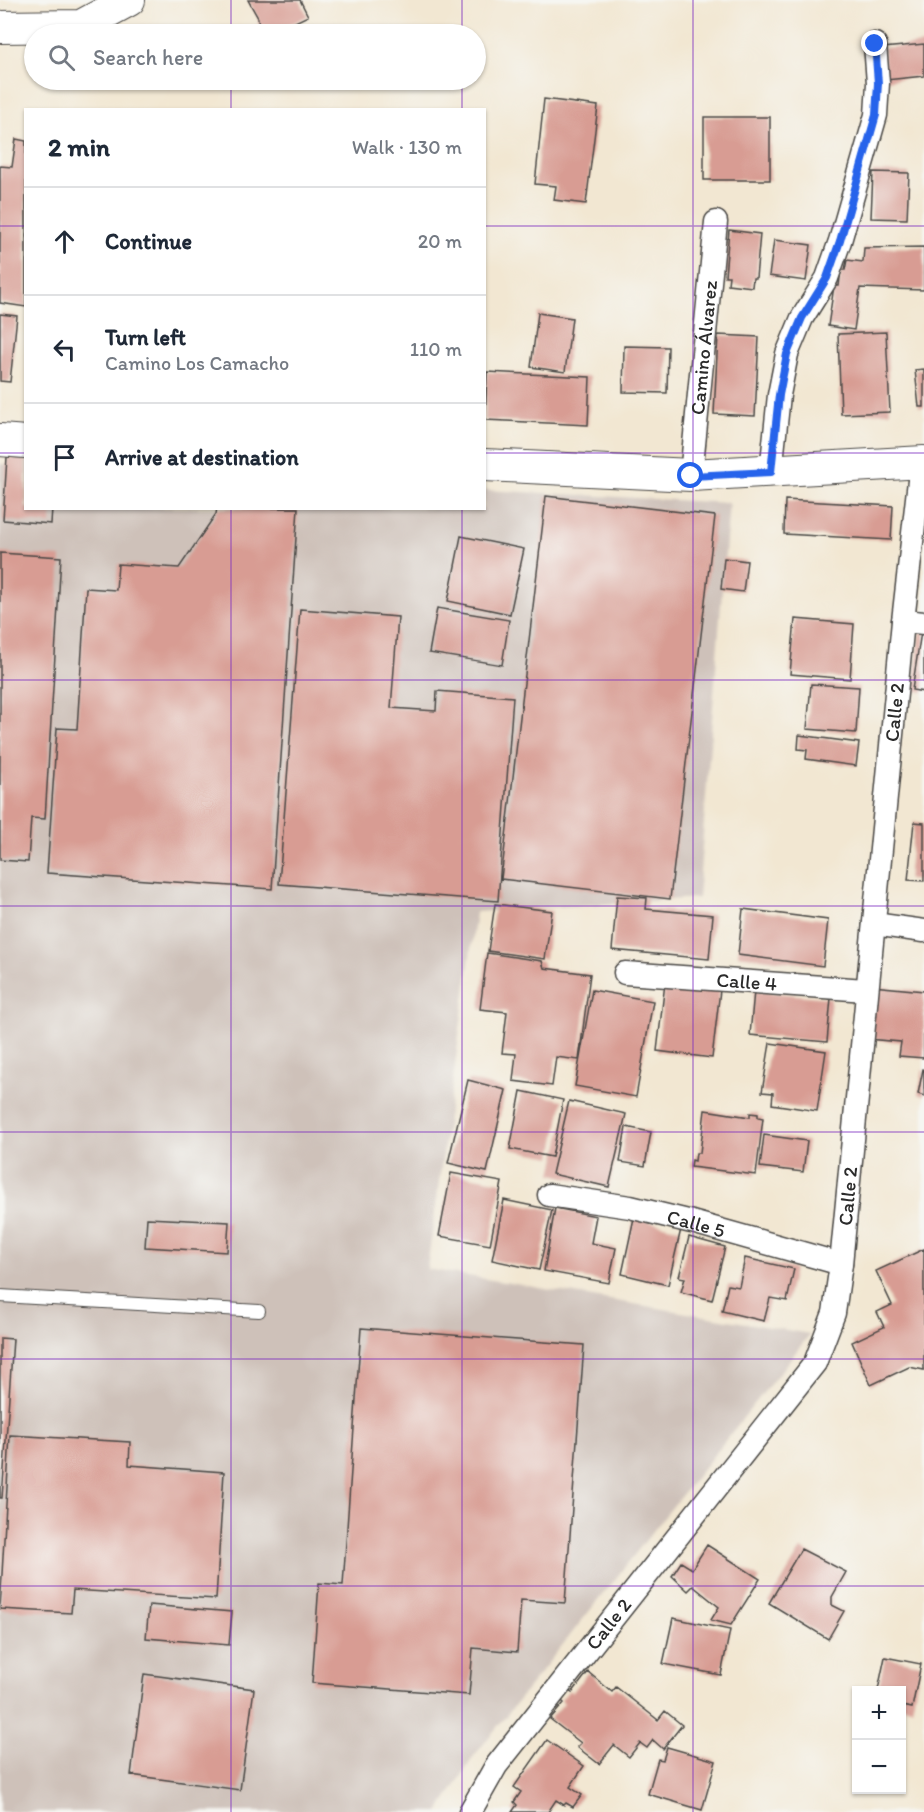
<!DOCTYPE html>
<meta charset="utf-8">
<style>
:root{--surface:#fff;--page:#f6f6f7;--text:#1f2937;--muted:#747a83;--line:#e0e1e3}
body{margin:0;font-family:Itim,sans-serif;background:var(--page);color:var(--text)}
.controls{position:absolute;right:18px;bottom:18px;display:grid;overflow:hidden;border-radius:0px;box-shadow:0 2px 4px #0004}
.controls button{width:54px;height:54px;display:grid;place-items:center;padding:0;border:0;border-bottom:2px solid var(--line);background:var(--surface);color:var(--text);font:30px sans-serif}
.stop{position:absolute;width:18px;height:18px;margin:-14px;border:4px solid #2563eb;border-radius:50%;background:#fff}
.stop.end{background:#2563eb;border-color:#fff;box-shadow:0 2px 6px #0008}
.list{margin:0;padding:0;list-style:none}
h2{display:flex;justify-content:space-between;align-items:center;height:78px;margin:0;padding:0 24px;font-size:26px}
h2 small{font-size:20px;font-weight:400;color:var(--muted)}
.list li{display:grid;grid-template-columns:39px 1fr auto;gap:18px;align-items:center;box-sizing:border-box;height:108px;padding:0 24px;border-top:2px solid var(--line)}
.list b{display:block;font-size:22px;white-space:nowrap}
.list p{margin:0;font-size:20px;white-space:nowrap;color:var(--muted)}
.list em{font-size:20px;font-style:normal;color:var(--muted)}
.icon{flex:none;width:33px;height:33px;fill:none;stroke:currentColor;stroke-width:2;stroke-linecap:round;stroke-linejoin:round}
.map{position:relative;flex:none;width:924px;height:1812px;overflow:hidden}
.search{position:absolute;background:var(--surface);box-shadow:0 2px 4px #0004;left:24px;top:24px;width:462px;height:66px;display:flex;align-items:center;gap:15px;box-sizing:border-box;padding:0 21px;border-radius:33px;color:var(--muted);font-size:22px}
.panel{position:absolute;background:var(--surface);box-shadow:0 2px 4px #0004;left:24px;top:108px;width:462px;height:402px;border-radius:0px}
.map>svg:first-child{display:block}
.industrial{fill:#cec1b9}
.building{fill:#d89c93}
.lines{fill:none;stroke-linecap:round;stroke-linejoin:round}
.lane-casing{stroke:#494744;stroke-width:14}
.street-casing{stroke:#494744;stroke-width:25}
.secondary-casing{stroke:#494744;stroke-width:34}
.lane{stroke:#fff;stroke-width:12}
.street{stroke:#fff;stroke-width:22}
.secondary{stroke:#fff;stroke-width:32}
.route{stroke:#2563eb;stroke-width:8}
.grid{fill:none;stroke:#7b2cbf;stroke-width:1.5;stroke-opacity:0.55}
.labels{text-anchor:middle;stroke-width:4.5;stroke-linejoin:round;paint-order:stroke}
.street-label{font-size:20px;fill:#2b2b2b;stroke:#f6f6f2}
</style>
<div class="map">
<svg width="924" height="1812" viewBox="0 0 924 1812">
<rect width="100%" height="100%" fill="#f6f6f2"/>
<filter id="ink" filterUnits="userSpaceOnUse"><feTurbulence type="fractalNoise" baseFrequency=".0167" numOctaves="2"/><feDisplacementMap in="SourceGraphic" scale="12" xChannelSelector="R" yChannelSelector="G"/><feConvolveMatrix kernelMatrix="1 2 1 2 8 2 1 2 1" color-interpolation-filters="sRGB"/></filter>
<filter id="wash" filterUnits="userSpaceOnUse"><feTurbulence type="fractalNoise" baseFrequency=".008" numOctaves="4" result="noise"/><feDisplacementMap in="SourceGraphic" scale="24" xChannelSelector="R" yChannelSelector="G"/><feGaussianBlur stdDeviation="1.35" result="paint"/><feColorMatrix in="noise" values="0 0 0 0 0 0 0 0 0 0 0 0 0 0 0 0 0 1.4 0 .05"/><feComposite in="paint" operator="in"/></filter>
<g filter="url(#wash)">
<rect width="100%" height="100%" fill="#f2e7d2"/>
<path class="industrial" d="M0,464l25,1 1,43h458l1,-18 244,13 -31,395 -222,14 -49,357 383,65 -336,422 -35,56h-439z"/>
<g id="blocks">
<path class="building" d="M248,0h52l8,16 -38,18h-11l-1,-16z
M924,44v32l-38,4 -3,-32z
M544,99l54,7 -12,98 -32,-4 2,-14 -21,-2z
M704,117h66v63h-66z
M16,139l10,2v166l-26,-4v-137l12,1z
M873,172l36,1 -2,46 -36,-1z
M729,230l31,4 -4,44h-3l-1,9 -24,-3 1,-8h-4z
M774,240l37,5 -5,36 -37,-5z
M924,247v43l-64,-2 -6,42 -26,-4 6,-40h5l2,-16h4l2,-10 16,2 1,-14z
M538,313l34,5 -7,54 -34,-5z
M0,314l17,2 -7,66 -10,-1z
M886,332l4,80 -49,2 -3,-80z
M718,335l41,2 -4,79 -41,-2z
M624,346l44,1 -1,46 -44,-1z
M924,369v38h-5l-4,-37z
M487,372l103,5 -2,48 -103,-5z
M7,457l19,1v50h26l-1,16 -48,-4z
M546,496l169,20 -45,383 -169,-20z
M785,500l108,6 -2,34 -107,-6z
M217,508h81l-26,381 -225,-16 10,-145 20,1 9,-141 30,2 2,-26 61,4 37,-54z
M461,536l63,13 -14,65 -62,-13z
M0,553l61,4 -16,262 -14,-1 -3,44 -28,-2z
M724,558l23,3 -4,31 -22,-3z
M437,608l72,12 -7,45 -73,-12z
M300,609l98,8 -7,91 45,3 1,-20 76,6 -15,204 -219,-17z
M795,619l59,5 -4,55 -60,-5z
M921,632h3v60l-12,-2z
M811,684l48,3 -3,46 -49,-4z
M799,735l60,8 -3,23 -50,-7 1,-9 -9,-1z
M914,822l10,1v58l-16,-1z
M617,896l30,2 -1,11 67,6 -4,44 -97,-9z
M495,904l57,7 -7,48 -57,-8z
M743,909l85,11 -5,46 -85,-11z
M487,953l55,8 2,7 46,6 -11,86 -23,-3 -4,29 -39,-5 3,-27 -14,-1 5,-41 -27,-3z
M665,983l55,7 -8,68 -55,-7z
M872,986l52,5v67l-25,-2 2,-14 -34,-3z
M592,990l61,11 -17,96 -61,-11z
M754,991l77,7 -4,44 -77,-7z
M770,1043l56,8 -9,60 -45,-7 1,-11 -11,-1z
M923,1069h1v27l-6,-2z
M468,1080l38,10 -19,82 -39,-9z
M521,1091l42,9 -11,57 -42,-8z
M569,1101l57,13 -17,73 -57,-13z
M705,1110l45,7v-4l8,1v3l5,1 -7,57 -65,-8 1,-7 3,1 1,-8h4z
M626,1127l25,5 -6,34 -25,-4z
M764,1135l43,6 -4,31 -43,-5z
M451,1173l51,9 -12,63 -51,-9z
M504,1200l48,10 -13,60 -47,-10z
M555,1208l41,8 -5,27 25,5 -7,35 -65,-12z
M147,1218l82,4 -2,30 -82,-5z
M634,1218l47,11 -13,56 -46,-11z
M689,1237l36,10 -13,53 -31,-8 4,-14 -6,-1z
M924,1249v121l-15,-3 -38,18 -19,-43 32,-15 -7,-15 15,-7 -16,-34z
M745,1258l49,11 -7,32 -17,-3 -6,23 -42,-10 6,-26 11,2z
M361,1328l223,17 -19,258 -44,-3 -4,52 -44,-4 -4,47 -157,-12 7,-100 24,2z
M0,1338l13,1 -11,159h-2z
M10,1435l120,7 -1,23 95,7 -8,127 -143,-9 -2,23 -71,-4z
M707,1545l53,34 -29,46 -20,-5 8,-13 -26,-21 -5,5 -16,-15 9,-14 11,7z
M801,1549l45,23 -14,25v8l12,6 -16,28 -59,-36z
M149,1605l83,7 -3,33 -83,-7z
M673,1618l57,12 -9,45 -58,-11z
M885,1657l36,7 -9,44 -10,-2v-16h-24z
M588,1672l24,20 4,-5 42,33 7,-9 17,14 -19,24 -10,-9 -6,8 -7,-5 -11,14 -15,-12 -15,19 -22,-17 4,-4 -31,-24 14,-16 -3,-3 8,-10 3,3z
M144,1674l110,15 -14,101 -109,-15z
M547,1740l37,26 -14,21 12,8 -9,12 -7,-4 -2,2 -8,-5 -8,12h-36l5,-7 -3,-3 7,-10 -7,-5z
M667,1747l49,14 -14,49 -54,-16 10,-35 5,1z"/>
</g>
</g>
<g filter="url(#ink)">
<use href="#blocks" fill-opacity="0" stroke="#494744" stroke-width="1.5"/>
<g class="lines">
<defs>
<path id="lane" d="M0,1296l259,15"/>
<g id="street">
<path d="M771,472l8,-77 8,-41 15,-36 25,-40 13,-37 36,-126 2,-32 -3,-39"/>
<path id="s1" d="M691,475l25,-253"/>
<path d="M903,621l21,2"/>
<path d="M874,924l50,7"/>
<path id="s2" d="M625,973l241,17"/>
<path id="s3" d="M549,1195l81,12 62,15 149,42"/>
<path id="s4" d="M470,1812l26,-46 319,-403 19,-50 7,-49 62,-643 18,-158"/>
</g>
<path id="secondary" d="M0,27l81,-1 48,-26
M0,440l26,2
M484,465l207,10 233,-13"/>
</defs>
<use href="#lane" class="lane-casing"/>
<use href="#street" class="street-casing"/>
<use href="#secondary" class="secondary-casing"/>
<use href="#lane" class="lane"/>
<use href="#street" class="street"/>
<use href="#secondary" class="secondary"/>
</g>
</g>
<g class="lines" filter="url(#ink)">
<path class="route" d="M691,476l80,-4 8,-77 8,-41 15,-36 25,-40 13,-37 36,-126 2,-32 -3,-39"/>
</g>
<path class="grid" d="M231,0v34M462,0v34M693,0v1812M231,80v30M462,80v30M0,226h26M484,226h440M0,453h26M484,453h440M231,508v1304M462,508v1304M0,680h924M0,906h924M0,1132h924M0,1359h924M0,1586h924"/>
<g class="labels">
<g class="street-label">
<text dy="7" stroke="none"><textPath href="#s1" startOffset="128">Camino Álvarez</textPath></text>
<text dy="7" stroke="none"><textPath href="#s4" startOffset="1224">Calle 2</textPath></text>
<text dy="7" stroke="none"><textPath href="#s2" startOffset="122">Calle 4</textPath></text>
<text dy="7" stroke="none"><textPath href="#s4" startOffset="738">Calle 2</textPath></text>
<text dy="7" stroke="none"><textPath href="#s3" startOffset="150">Calle 5</textPath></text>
<text dy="7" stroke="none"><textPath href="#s4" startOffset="234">Calle 2</textPath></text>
</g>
</g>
</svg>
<div class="controls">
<button>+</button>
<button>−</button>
</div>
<div class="stop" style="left:691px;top:476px"></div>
<div class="stop end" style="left:875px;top:44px"></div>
<div class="search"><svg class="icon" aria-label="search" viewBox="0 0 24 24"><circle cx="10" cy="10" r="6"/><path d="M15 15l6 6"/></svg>Search here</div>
<section class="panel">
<h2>2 min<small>Walk · 130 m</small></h2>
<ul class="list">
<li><svg class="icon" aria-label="ahead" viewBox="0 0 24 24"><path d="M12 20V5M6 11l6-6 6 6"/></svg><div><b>Continue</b></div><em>20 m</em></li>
<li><svg class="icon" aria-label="left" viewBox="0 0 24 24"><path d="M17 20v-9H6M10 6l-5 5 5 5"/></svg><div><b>Turn left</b><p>Camino Los Camacho</p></div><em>110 m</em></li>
<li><svg class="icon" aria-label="arrive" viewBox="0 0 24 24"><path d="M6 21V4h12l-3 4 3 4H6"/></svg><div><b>Arrive at destination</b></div></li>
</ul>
</section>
</div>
